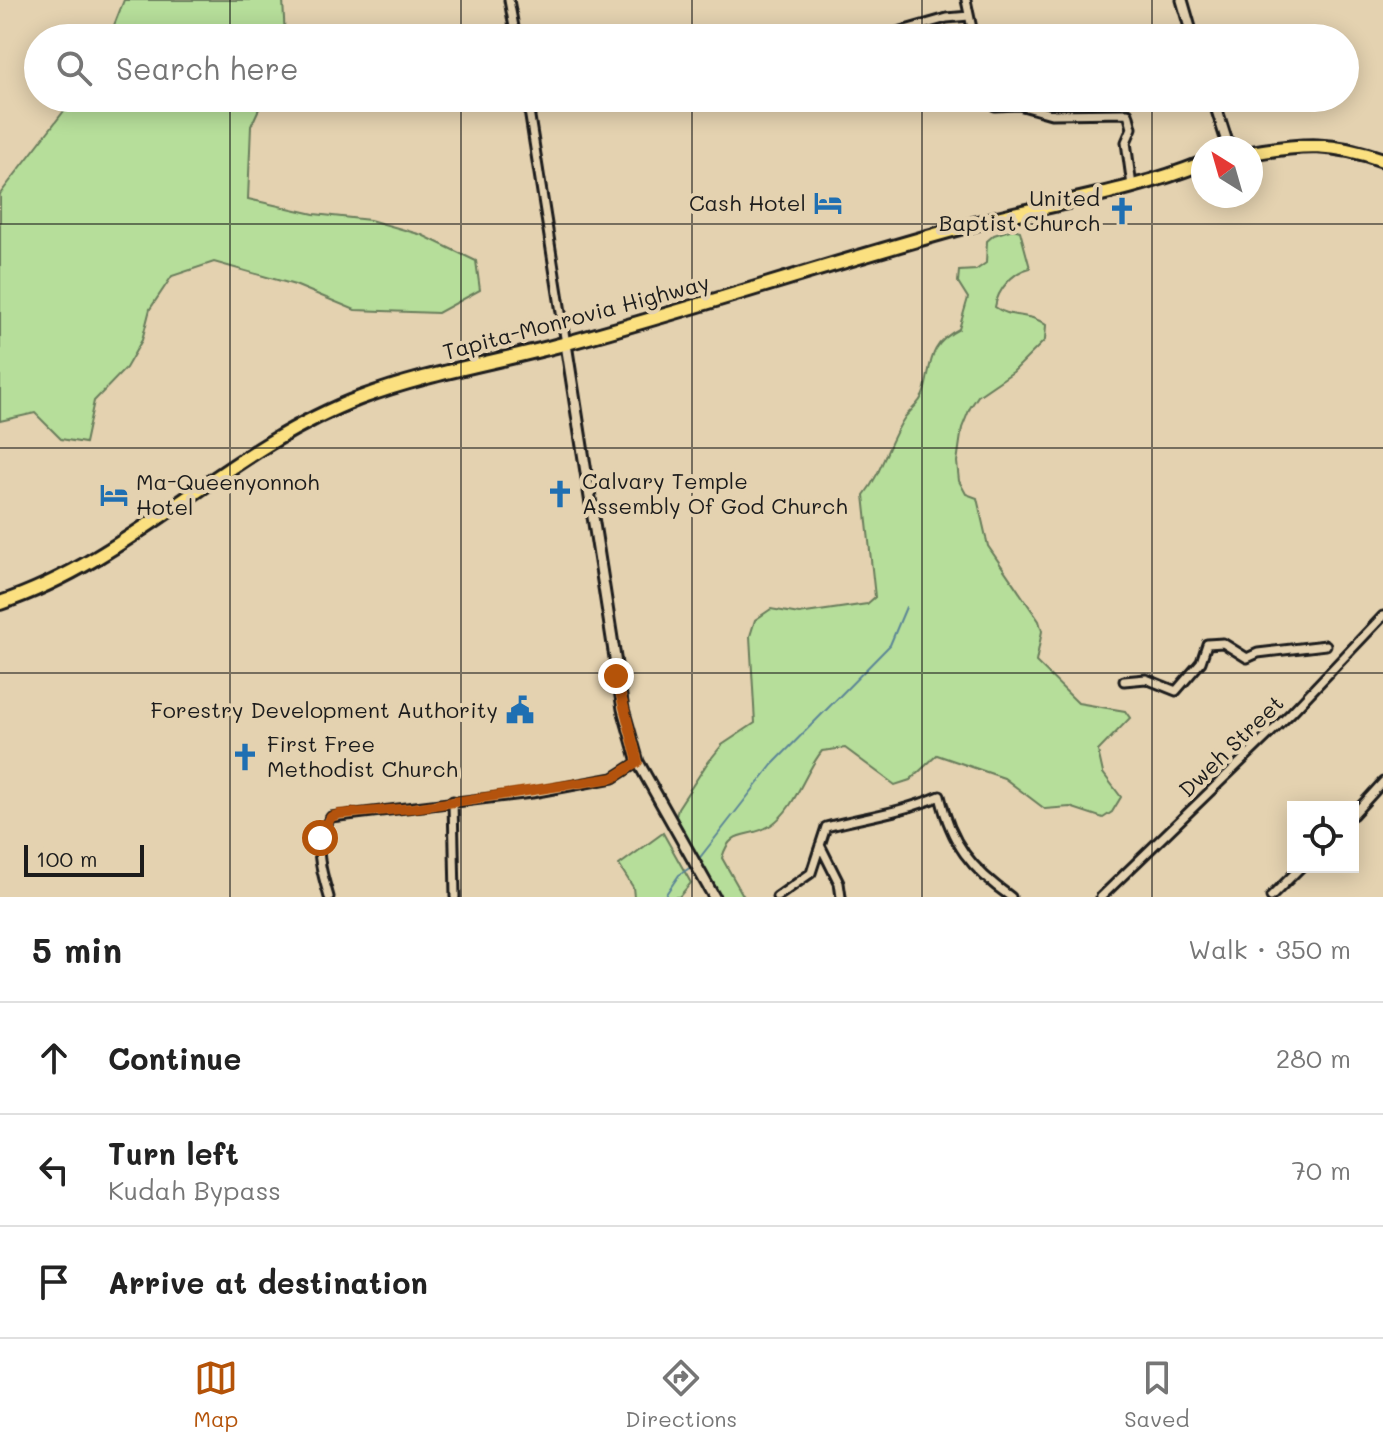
<!DOCTYPE html>
<meta charset="utf-8">
<style>
:root{--surface:#fff;--page:#f2f2f2;--text:#222;--muted:#767676;--line:#e0e0e0;--accent:#b45309}
body{margin:0;font-family:Mali,sans-serif;background:var(--page);color:var(--text)}
.controls{position:absolute;right:24px;bottom:24px;display:grid;overflow:hidden;border-radius:0px;box-shadow:0 4px 20px #0003}
.controls button{width:72px;height:72px;display:grid;place-items:center;padding:0;border:0;border-bottom:2px solid var(--line);background:var(--surface);color:var(--text);font:40px sans-serif}
.compass{position:absolute;left:1191px;top:136px;width:72px;height:72px;border-radius:50%;background:var(--surface);box-shadow:0 4px 20px #0003;rotate:323deg}
.scale{position:absolute;left:24px;bottom:20px;width:120px;box-sizing:border-box;padding-left:8px;border:4px solid #1c1c1c;border-top:0;font-size:22px;line-height:28px;white-space:nowrap;color:#1c1c1c;-webkit-text-stroke:6px #e4d2b0;paint-order:stroke}
.stop{position:absolute;width:24px;height:24px;margin:-18px;border:6px solid #b45309;border-radius:50%;background:#fff}
.stop.end{background:#b45309;border-color:#fff;box-shadow:0 2px 8px #0008}
.list{margin:0;padding:0;list-style:none}
h2{display:flex;justify-content:space-between;align-items:center;height:104px;margin:0;padding:0 32px;font-size:34px}
h2 small{font-size:26px;font-weight:400;color:var(--muted)}
.list li{display:grid;grid-template-columns:52px 1fr auto;gap:24px;align-items:center;box-sizing:border-box;height:112px;padding:0 32px;border-top:2px solid var(--line)}
.list b{display:block;font-size:30px;white-space:nowrap}
.list p{margin:0;font-size:26px;white-space:nowrap;color:var(--muted)}
.list em{font-size:26px;font-style:normal;color:var(--muted)}
.icon{flex:none;width:44px;height:44px;fill:none;stroke:currentColor;stroke-width:2;stroke-linecap:round;stroke-linejoin:round}
.map{position:relative;flex:none;width:1383px;height:897px;overflow:hidden}
.search{position:absolute;background:var(--surface);box-shadow:0 4px 20px #0003;left:24px;right:24px;top:24px;height:88px;display:flex;align-items:center;gap:20px;box-sizing:border-box;padding:0 28px;border-radius:44px;color:var(--muted);font-size:30px}
.sheet{height:440px;background:var(--surface)}
nav{display:flex;justify-content:space-around;align-items:center;box-sizing:border-box;height:112px;border-top:2px solid var(--line);background:var(--surface);font-size:22px;color:var(--muted)}
nav a{display:grid;justify-items:center;gap:4px}
nav .on{color:var(--accent)}
.map>svg:first-child{display:block}
.green{fill:#b6de9a;stroke:#697d5b;stroke-width:2}
.lines{fill:none;stroke-linecap:round;stroke-linejoin:round}
.stream{stroke:#5c8696;stroke-width:2}
.minor-casing{stroke:#1c1c1c;stroke-width:13}
.tertiary-casing{stroke:#1c1c1c;stroke-width:15}
.trunk-casing{stroke:#1c1c1c;stroke-width:18}
.minor{stroke:#e4d2b0;stroke-width:7}
.tertiary{stroke:#e4d2b0;stroke-width:9}
.trunk{stroke:#fbe080;stroke-width:12}
.route{stroke:#b45309;stroke-width:10}
.grid{fill:none;stroke:#1c1c1c;stroke-width:2;stroke-opacity:0.55}
.labels{text-anchor:middle;stroke-width:8;stroke-linejoin:round;paint-order:stroke}
.poi-label{font-size:22px;fill:#1c1c1c;stroke:#e4d2b0;text-anchor:end}
.street-label{font-size:22px;fill:#1c1c1c;stroke:#e4d2b0}
</style>
<div class="map">
<svg width="1383" height="897" viewBox="0 0 1383 897">
<rect width="100%" height="100%" fill="#e4d2b0"/>
<filter id="ink" filterUnits="userSpaceOnUse"><feTurbulence type="fractalNoise" baseFrequency=".0125" numOctaves="2"/><feDisplacementMap in="SourceGraphic" scale="16" xChannelSelector="R" yChannelSelector="G"/><feConvolveMatrix kernelMatrix="1 2 1 2 8 2 1 2 1" color-interpolation-filters="sRGB"/></filter>
<g filter="url(#ink)">
<path class="green" d="M124,0h159l2,38h-176z
M74,98h190l-13,28 -3,73 66,15 56,6 52,15 54,26 4,29 -42,23 -83,-3 -60,-25 -81,-23 -42,14 -22,33 -8,31 -16,28 -32,33 -9,42 -24,-4 -26,-26 -35,8v-227z
M1013,229l7,2 10,37c-17,4 -32,21 -35,39 16,12 35,5 51,18l-1,15 -32,32 -35,24 -8,12 -8,20 -5,34 2,19 7,13 11,4 11,48 51,75 3,10 -6,31 42,41 47,8 5,7 -32,33 5,22 18,24 -9,15 -9,6 -33,-11 -25,2 -41,-31 -67,-23 -27,25 -15,5 -50,-37 -23,3c-18,22 -26,57 -51,74 -22,15 -40,1 -49,33l22,39h-31l-39,-73 4,-16 28,-43 16,-20 33,-22 -5,-87 5,-16 16,-11 28,5 68,-10 8,-7 -11,-102c19,-24 24,-53 41,-78 6,-7 17,-16 19,-25 8,-27 3,-47 35,-63l9,-31 -10,-16 1,-11 17,-1 10,-7 1,-22 7,-6z
M663,833l28,50 -12,14h-45l-1,-10 -14,-22z"/>
<g class="lines">
<path class="stream" d="M698,860l74,-95 118,-120 16,-38
M664,897l15,-22 15,-10"/>
<defs>
<path id="minor" d="M509,0l7,38
M966,0l8,38
M877,38l70,-20 22,-2
M527,98l39,246
M993,98l2,8 24,-1 32,9 77,-1 4,15 -6,14 6,44
M529,107l22,-9
M1124,681l22,-2 30,12 25,-29 6,-18 16,-1 24,15 11,-5 68,-8
M453,801l2,96
M1353,815l30,-33
M820,845l19,38 2,14
M329,897c-8,-29 -18,-53 2,-80l201,-24 81,-15 25,-16
M777,897l34,-24 15,-46c39,-10 77,-15 114,-31 11,47 31,73 71,101
M1101,897l190,-184 92,-97
M1271,897l30,-30"/>
<path id="tertiary" d="M1182,0l11,38
M1213,98l16,50
M566,344l57,365 15,53 76,135"/>
<path id="trunk" d="M1251,153c52,-9 82,-11 132,7
M0,603c133,-44 229,-156 360,-205 66,-25 138,-36 207,-55 137,-37 273,-83 411,-120 74,-20 154,-31 225,-60"/>
</defs>
<use href="#minor" class="minor-casing"/>
<use href="#tertiary" class="tertiary-casing"/>
<use href="#trunk" class="trunk-casing"/>
<use href="#minor" class="minor"/>
<use href="#tertiary" class="tertiary"/>
<use href="#trunk" class="trunk"/>
</g>
</g>
<g class="lines" filter="url(#ink)">
<path class="route" d="M320,838l11,-21 8,-3 75,-6 199,-30 25,-16 -22,-86"/>
</g>
<path class="grid" d="M230,0v38M461,0v38M692,0v38M922,0v38M1152,0v38M230,98v799M461,98v799M692,98v799M922,98v799M1152,98v799M0,224h1383M0,448h1383M0,673h1383"/>
<defs>
<symbol id="hotel-bare" viewBox="-9 -9 18 18"><path d="M-6-4.5h1.5V1H6V5H4.5V3h-9V5H-6ZM-4 0a1.8 1.8 0 1 1 3.6 0ZM.5 0V-2.5h3Q6-2.5 6 0Z" fill="#1f6fb2" stroke="#e4d2b0" stroke-width="2.5" paint-order="stroke"/></symbol>
<symbol id="church-bare" viewBox="-9 -9 18 18"><path d="M-1.2-6h2.4v3.5h3.3v2.4h-3.3V6h-2.4V-.1h-3.3v-2.4h3.3Z" fill="#1f6fb2" stroke="#e4d2b0" stroke-width="2.5" paint-order="stroke"/></symbol>
<symbol id="civic-bare" viewBox="-9 -9 18 18"><path d="M-.6-6.5H3V-4.5H.6V-3L4-1V1h2V6H-6V1h2V-1L-.6-3ZM-1.2 2.5V6h2.4V2.5Z" fill="#1f6fb2" stroke="#e4d2b0" stroke-width="2.5" paint-order="stroke"/></symbol>
</defs>
<g fill-rule="evenodd">
<use href="#hotel-bare" x="808" y="183" width="40" height="40"/>
<use href="#church-bare" x="1102" y="191" width="40" height="40"/>
<use href="#church-bare" x="540" y="474" width="40" height="40"/>
<use href="#hotel-bare" x="94" y="475" width="40" height="40"/>
<use href="#civic-bare" x="500" y="690" width="40" height="40"/>
<use href="#church-bare" x="225" y="737" width="40" height="40"/>
</g>
<g class="labels">
<g class="poi-label">
<text x="1100" y="206">United<tspan x="1100" dy="25">Baptist Church</tspan></text>
<text x="806" y="211">Cash Hotel</text>
<text x="582" y="489" text-anchor="start">Calvary Temple<tspan x="582" dy="25">Assembly Of God Church</tspan></text>
<text x="136" y="490" text-anchor="start">Ma-Queenyonnoh<tspan x="136" dy="25">Hotel</tspan></text>
<text x="498" y="718">Forestry Development Authority</text>
<text x="267" y="752" text-anchor="start">First Free<tspan x="267" dy="25">Methodist Church</tspan></text>
</g>
<g class="street-label">
<text transform="translate(576 317) rotate(-15)" y="8">Tapita-Monrovia Highway</text>
<text transform="translate(1231 746) rotate(-44)" y="8">Dweh Street</text>
</g>
</g>
</svg>
<div class="controls">
<button><svg class="icon" aria-label="locate" viewBox="0 0 24 24"><circle cx="12" cy="12" r="6"/><path d="M12 2v4M12 18v4M2 12h4M18 12h4"/></svg></button>
</div>
<svg class="compass" viewBox="-18 -18 36 36"><path d="M0-13l5 13h-10z" fill="#e53935"/><path d="M0 13l5-13h-10z" fill="#767676"/></svg>
<div class="scale">100 m</div>
<div class="stop" style="left:320px;top:838px"></div>
<div class="stop end" style="left:616px;top:676px"></div>
<div class="search"><svg class="icon" aria-label="search" viewBox="0 0 24 24"><circle cx="10" cy="10" r="6"/><path d="M15 15l6 6"/></svg>Search here</div>
</div>
<section class="sheet">
<h2>5 min<small>Walk · 350 m</small></h2>
<ul class="list">
<li><svg class="icon" aria-label="ahead" viewBox="0 0 24 24"><path d="M12 20V5M6 11l6-6 6 6"/></svg><div><b>Continue</b></div><em>280 m</em></li>
<li><svg class="icon" aria-label="left" viewBox="0 0 24 24"><path d="M17 20v-9H6M10 6l-5 5 5 5"/></svg><div><b>Turn left</b><p>Kudah Bypass</p></div><em>70 m</em></li>
<li><svg class="icon" aria-label="arrive" viewBox="0 0 24 24"><path d="M6 21V4h12l-3 4 3 4H6"/></svg><div><b>Arrive at destination</b></div></li>
</ul>
</section>
<nav>
<a class="on"><svg class="icon" aria-label="map" viewBox="0 0 24 24"><path d="M3 6l6-2 6 2 6-2v14l-6 2-6-2-6 2zM9 4v14M15 6v14"/></svg>Map</a>
<a><svg class="icon" aria-label="directions" viewBox="0 0 24 24"><path d="M12 3l9 9-9 9-9-9zM9 14v-3h6M13 9l2 2-2 2"/></svg>Directions</a>
<a><svg class="icon" aria-label="saved" viewBox="0 0 24 24"><path d="M7 4h10v16l-5-4-5 4z"/></svg>Saved</a>
</nav>
